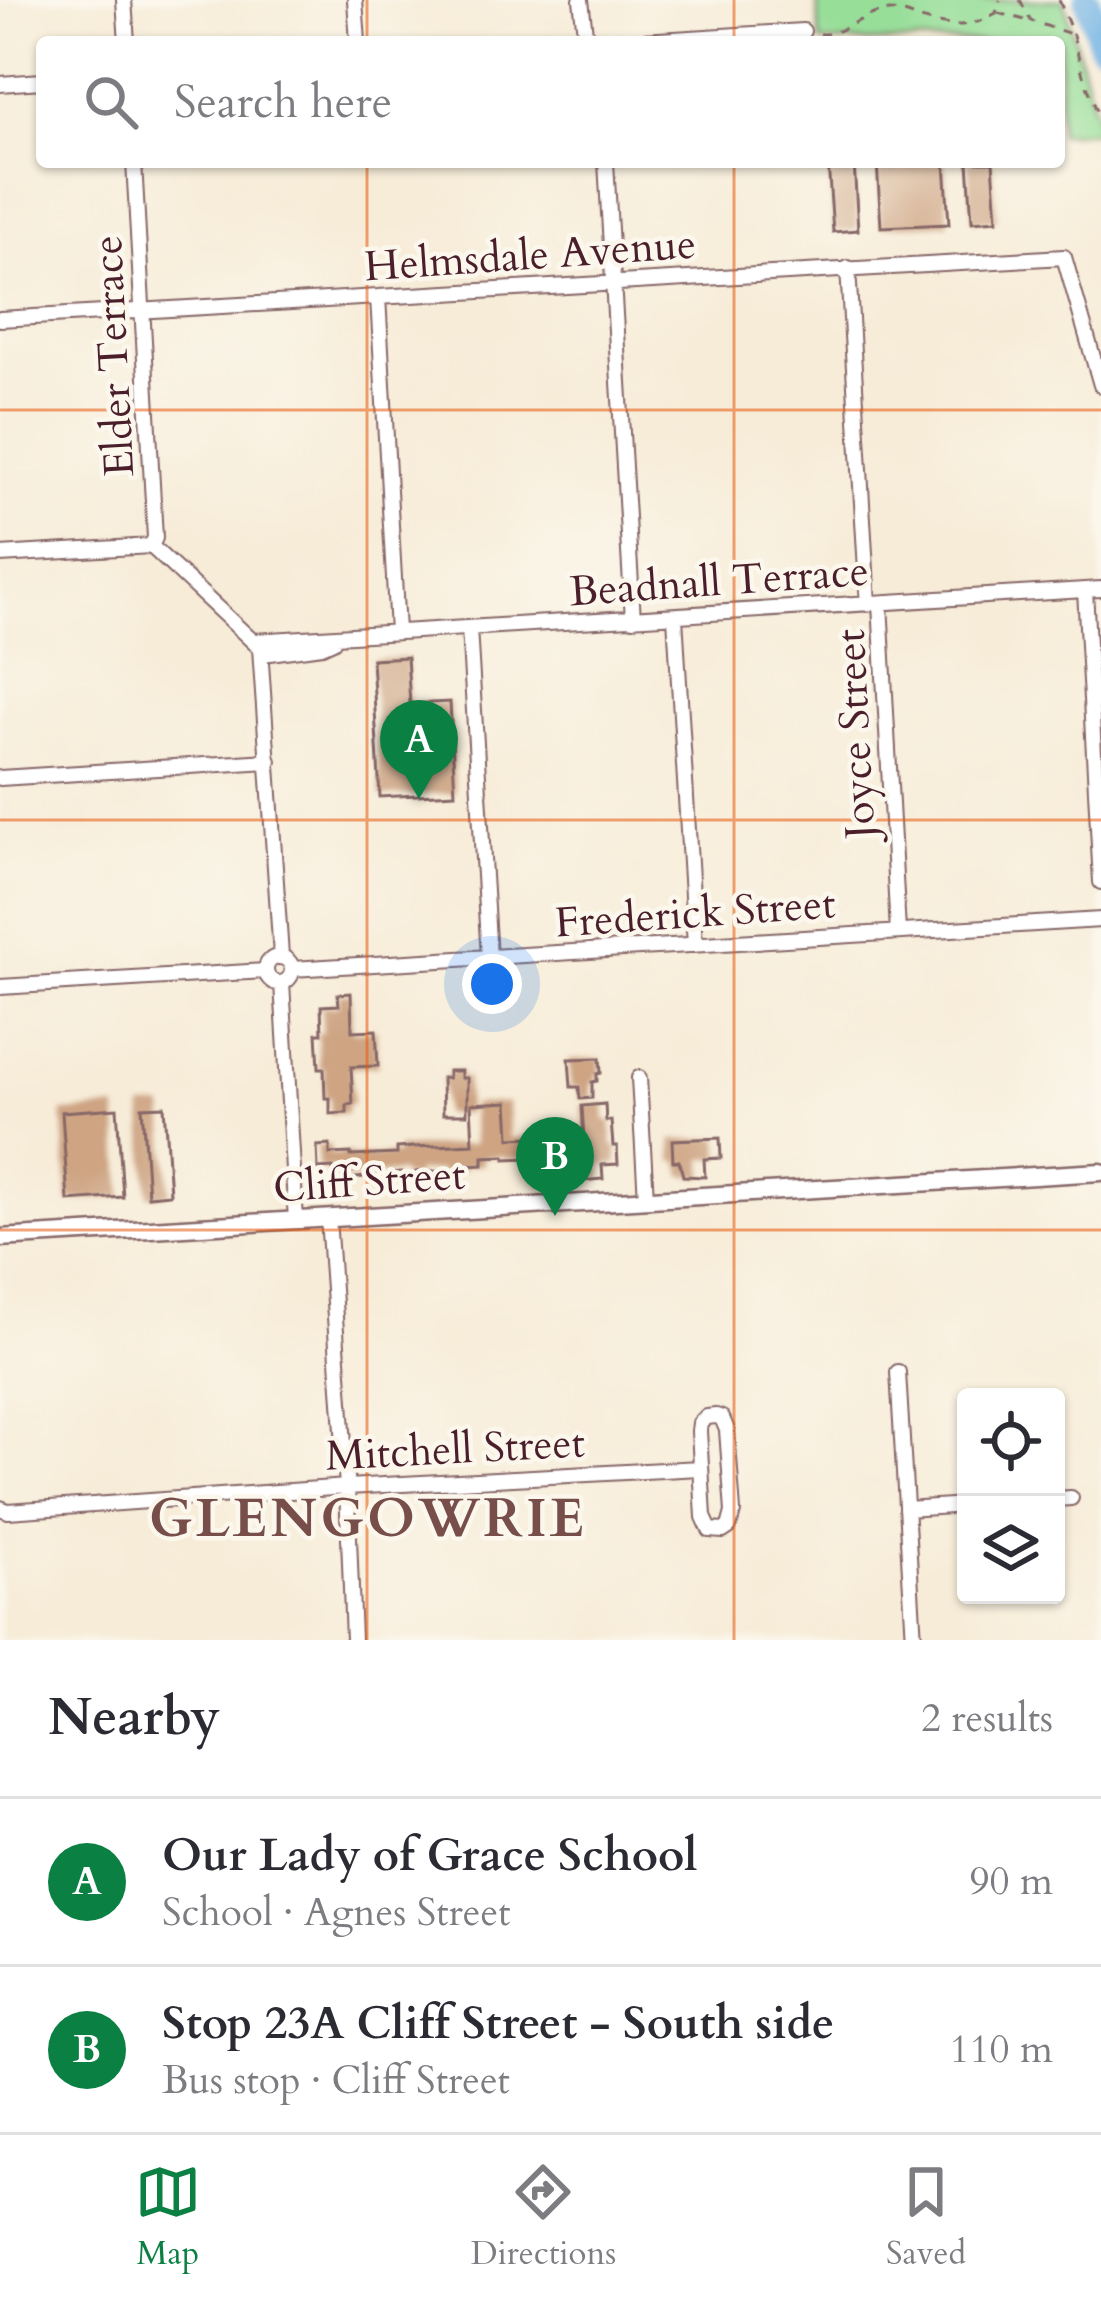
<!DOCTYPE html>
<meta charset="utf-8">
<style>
:root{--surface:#fff;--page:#f2f2f3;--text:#2b2b33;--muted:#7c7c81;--line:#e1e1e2;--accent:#0b8043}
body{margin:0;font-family:Cardo,serif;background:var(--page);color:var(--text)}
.controls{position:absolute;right:36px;bottom:36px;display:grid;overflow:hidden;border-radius:12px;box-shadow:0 3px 9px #0004}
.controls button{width:108px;height:108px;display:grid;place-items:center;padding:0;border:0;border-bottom:3px solid var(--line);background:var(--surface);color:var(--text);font:60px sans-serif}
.you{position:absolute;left:492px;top:984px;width:42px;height:42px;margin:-30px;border:9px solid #fff;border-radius:50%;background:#1a73e8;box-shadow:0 0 0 18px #1a73e833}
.badge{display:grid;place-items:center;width:78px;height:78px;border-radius:50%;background:var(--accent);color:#fff;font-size:39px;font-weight:700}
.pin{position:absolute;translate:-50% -99px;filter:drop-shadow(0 3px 6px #0008)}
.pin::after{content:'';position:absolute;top:63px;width:42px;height:36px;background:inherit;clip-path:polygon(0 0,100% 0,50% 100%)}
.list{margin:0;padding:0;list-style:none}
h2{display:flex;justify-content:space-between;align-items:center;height:156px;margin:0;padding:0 48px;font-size:51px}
h2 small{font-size:39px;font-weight:400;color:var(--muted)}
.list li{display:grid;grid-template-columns:78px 1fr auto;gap:36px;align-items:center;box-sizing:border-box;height:168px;padding:0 48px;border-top:3px solid var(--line)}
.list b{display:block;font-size:45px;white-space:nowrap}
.list p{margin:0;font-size:39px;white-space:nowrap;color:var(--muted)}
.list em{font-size:39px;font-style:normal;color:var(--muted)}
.icon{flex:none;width:66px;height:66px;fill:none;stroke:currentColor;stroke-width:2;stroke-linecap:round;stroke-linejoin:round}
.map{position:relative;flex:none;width:1101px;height:1640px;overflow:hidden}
.search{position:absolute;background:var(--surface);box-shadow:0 3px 9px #0004;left:36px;right:36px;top:36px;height:132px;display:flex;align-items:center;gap:30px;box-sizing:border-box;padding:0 42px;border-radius:12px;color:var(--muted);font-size:45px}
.sheet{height:492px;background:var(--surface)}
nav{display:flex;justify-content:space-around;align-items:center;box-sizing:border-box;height:168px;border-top:3px solid var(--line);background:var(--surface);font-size:33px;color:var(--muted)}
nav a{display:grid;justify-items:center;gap:6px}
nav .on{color:var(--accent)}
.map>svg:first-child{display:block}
.green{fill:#97de99;stroke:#707e62;stroke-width:3}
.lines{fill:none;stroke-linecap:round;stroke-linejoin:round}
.river{stroke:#71b3e5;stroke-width:27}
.building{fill:#cea483}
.minor-casing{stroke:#876768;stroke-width:18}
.tertiary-casing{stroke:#876768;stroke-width:21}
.path{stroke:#876768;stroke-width:3;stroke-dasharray:9 9;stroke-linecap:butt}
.minor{stroke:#fff;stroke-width:14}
.tertiary{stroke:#fff;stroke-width:16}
.grid{fill:none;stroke:#e8590c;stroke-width:3;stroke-opacity:0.55}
.labels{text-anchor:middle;stroke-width:9;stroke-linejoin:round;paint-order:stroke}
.street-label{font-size:42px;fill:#4a1f2b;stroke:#fbf7ec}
.district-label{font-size:54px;font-weight:bold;letter-spacing:3px;fill:#784e4a;stroke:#fbf7ec}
</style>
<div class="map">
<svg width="1101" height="1640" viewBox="0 0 1101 1640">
<rect width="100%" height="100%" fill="#fbf7ec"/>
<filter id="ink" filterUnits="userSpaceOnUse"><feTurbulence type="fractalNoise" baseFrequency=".00833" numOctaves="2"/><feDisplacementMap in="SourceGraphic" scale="24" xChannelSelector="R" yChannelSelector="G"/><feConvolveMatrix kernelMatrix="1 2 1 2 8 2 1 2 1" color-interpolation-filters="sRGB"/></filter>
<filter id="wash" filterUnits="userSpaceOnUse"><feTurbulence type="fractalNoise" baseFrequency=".004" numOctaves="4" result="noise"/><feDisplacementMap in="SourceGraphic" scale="48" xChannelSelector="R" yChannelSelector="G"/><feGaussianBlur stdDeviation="2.7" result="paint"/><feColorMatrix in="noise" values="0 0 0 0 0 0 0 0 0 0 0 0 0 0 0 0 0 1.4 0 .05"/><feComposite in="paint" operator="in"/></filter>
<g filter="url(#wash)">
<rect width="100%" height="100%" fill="#f7ecd8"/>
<path class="green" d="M817,0h247l36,131 -41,3v-92h-239z"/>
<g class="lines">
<path class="river" d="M1088,0l13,44"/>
</g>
<g id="blocks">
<path class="building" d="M828,162h26l4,68 -25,2z
M877,162h68l4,62 -68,3z
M968,162h25l4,58 -25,2z
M407,657l3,47 40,-2 5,91 -75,4 -8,-138z
M351,993l1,38 24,-1 2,36 -27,1 2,37 -6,1v8l-17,1v-16h-5l-1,-30h-5l-2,-35h5l-1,-27 18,-1 -1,-11z
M600,1058l1,15 -4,1v7l-5,1v16l-12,1 -1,-12h-8l-2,-28z
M448,1071h13v7h6v36h-24l-1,-36h6z
M508,1102l2,36 24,-1v-4h5v-5l14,-1 2,30 -50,2v-3l-22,1v8l-18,1v4l-11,1v4h-13l-1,-4 -24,1v5h-14l-1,-5 -67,9 -1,-13 -15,1 -1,-23 13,-1v9l21,-1v3l46,-2v-6l76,-4 -2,-40z
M605,1104l1,17h5l2,25h4l1,18 -16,1 1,14 -34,3 -1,-12 12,-1 -1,-13h6l-3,-50z
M164,1106l6,88 -22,2 -6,-89z
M117,1108l6,89 -55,4 -6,-89z
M720,1138l1,20 -17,1 1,18 -22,-1 -4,-15h-6l-1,-21z"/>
</g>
</g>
<g filter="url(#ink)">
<use href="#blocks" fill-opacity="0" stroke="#876768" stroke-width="3"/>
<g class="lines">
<defs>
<path id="minor" d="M124,0l3,42
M355,0l3,42
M581,0l4,33 6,9
M627,42l176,-11
M0,84l42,-3
M134,162l21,376 -4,8
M606,162l27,457
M848,268l20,336
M378,297l19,334
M0,319l1064,-62 37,128
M0,555l151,-9 109,102 21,308
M1085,590l16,292
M880,603l18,329
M675,617l20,328
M469,628l20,330
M254,641l847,-52
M262,654l60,-8 11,-5
M0,778l269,-17
M266 970a13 13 0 1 1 26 0a13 13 0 1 1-26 0Z
M292,969l809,-49
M282,983l14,238
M0,987l265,-16
M639,1078l7,121
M328,1218l19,269 6,153
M898,1372l16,268
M716,1416l6,2 5,12 6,82 -4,15 -6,4 -13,-1 -6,-13 -5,-86 1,-8 7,-6z
M1056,1499l15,-1
M0,1508l8,3 339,-24 353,-19
M906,1509l60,-4"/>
<path id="tertiary" d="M0,1238l1101,-66"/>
</defs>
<use href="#minor" class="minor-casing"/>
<use href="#tertiary" class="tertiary-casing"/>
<path class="path" d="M1020,0l11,21 40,13
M1059,0l14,35 10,40 18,47
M998,13l31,8
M819,34c26,2 45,-24 73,-23 10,0 20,5 29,8 29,8 49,10 75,-6l4,-13"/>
<use href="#minor" class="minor"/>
<use href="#tertiary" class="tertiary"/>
</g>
</g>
<path class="grid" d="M367,0v42M734,0v42M367,162v1478M734,162v1478M0,410h1101M0,820h1101M0,1230h1101"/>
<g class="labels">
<g class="street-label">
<text transform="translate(530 254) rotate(-4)" y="15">Helmsdale Avenue</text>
<text transform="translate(112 356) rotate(-93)" y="15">Elder Terrace</text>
<text transform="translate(719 580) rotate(-4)" y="15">Beadnall Terrace</text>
<text transform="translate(854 734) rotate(-93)" y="15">Joyce Street</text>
<text transform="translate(695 912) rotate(-4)" y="15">Frederick Street</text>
<text transform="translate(369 1180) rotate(-4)" y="15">Cliff Street</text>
<text transform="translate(455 1448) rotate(-3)" y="15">Mitchell Street</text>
</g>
<g class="district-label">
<text x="368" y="1536">GLENGOWRIE</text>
</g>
</g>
</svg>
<div class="controls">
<button><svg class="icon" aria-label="locate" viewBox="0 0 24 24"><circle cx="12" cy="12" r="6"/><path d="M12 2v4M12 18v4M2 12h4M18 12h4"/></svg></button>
<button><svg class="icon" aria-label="layers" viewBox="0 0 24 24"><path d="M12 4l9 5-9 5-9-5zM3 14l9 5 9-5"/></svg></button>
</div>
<div class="you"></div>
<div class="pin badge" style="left:419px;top:799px">A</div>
<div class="pin badge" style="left:555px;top:1216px">B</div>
<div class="search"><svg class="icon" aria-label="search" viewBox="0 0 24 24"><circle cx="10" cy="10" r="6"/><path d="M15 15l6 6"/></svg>Search here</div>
</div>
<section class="sheet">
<h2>Nearby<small>2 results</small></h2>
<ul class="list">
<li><span class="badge">A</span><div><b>Our Lady of Grace School</b><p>School · Agnes Street</p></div><em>90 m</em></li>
<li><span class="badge">B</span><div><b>Stop 23A Cliff Street - South side</b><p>Bus stop · Cliff Street</p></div><em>110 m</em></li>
</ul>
</section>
<nav>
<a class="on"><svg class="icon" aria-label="map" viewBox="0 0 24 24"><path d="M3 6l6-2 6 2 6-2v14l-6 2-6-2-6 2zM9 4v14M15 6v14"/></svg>Map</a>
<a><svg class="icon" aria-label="directions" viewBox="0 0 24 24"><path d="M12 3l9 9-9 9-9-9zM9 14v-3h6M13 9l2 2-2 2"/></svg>Directions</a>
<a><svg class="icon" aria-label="saved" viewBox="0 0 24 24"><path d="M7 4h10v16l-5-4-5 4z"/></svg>Saved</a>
</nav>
